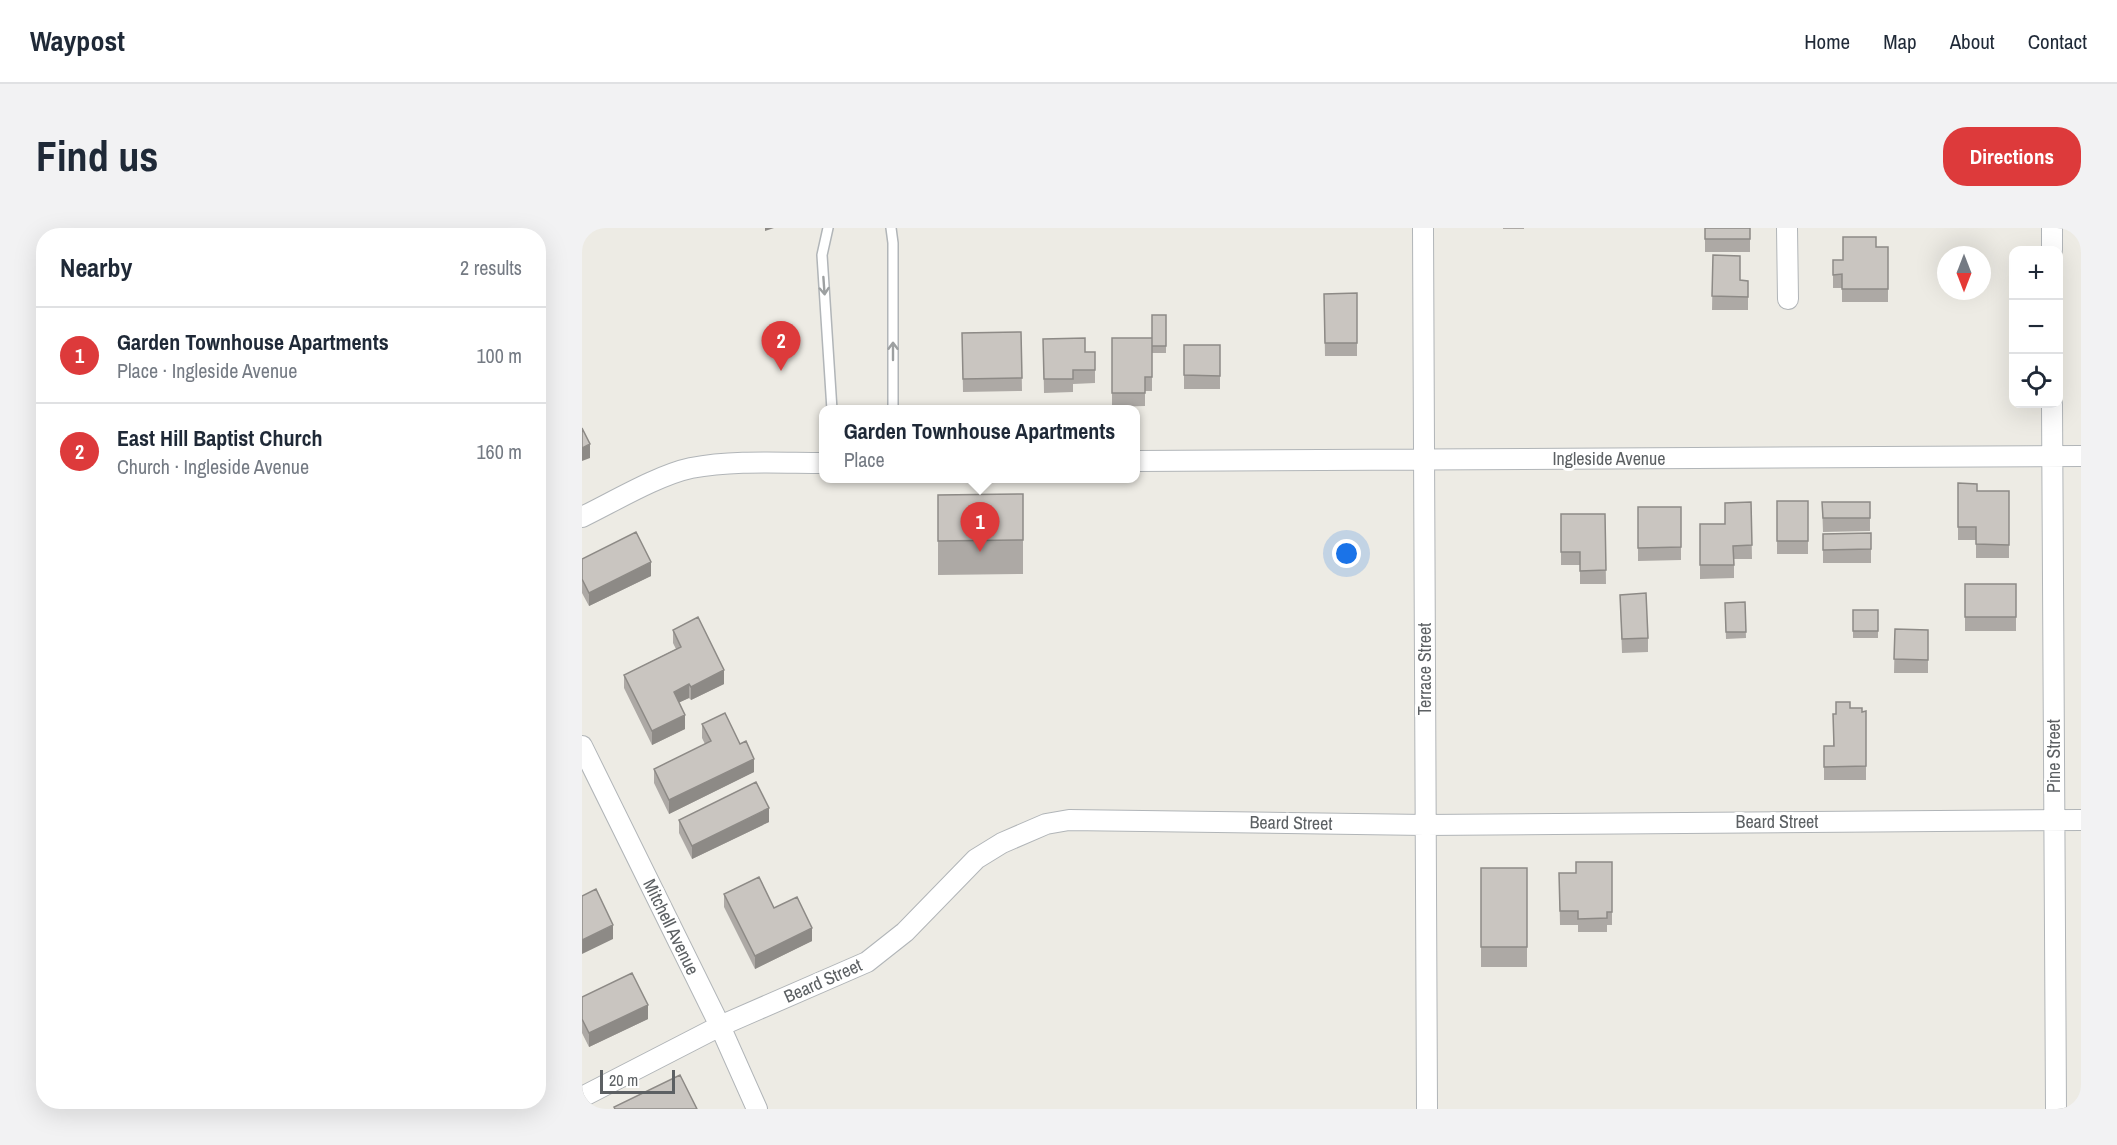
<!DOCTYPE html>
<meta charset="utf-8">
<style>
:root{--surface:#fff;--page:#f2f2f3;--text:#1f2937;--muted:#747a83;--line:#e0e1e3;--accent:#dd3a3b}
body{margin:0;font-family:"Archivo Narrow",sans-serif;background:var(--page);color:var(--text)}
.controls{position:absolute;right:18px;top:18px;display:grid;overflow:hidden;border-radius:12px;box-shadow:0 6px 24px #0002}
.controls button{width:54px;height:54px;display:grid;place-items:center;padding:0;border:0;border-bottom:2px solid var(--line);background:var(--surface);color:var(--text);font:30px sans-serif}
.compass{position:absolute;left:1355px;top:18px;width:54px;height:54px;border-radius:50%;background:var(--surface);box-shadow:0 6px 24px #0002;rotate:180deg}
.scale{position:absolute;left:18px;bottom:15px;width:75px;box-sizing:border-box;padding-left:6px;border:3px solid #5c6063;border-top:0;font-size:16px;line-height:21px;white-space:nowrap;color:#5c6063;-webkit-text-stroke:4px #fff;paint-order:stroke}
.you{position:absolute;left:765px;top:326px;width:21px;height:21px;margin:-15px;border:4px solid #fff;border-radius:50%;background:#1a73e8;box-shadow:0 0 0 9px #1a73e833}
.badge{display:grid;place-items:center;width:39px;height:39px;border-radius:50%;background:var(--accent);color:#fff;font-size:20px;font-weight:700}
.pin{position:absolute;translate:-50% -50px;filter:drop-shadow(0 2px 3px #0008)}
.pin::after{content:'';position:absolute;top:32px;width:21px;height:18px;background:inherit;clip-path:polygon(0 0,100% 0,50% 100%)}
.popup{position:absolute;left:237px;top:177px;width:321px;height:78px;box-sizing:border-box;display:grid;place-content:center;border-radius:12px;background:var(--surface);filter:drop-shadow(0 2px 4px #0005);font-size:20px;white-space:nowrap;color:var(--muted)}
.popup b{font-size:22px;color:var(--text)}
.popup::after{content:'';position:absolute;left:50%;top:100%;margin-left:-12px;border:12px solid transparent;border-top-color:var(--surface)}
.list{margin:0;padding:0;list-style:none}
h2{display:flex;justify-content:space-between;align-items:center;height:78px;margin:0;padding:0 24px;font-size:26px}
h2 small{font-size:20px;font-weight:400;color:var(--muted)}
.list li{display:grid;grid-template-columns:39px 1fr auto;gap:18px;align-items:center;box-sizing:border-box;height:96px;padding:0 24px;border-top:2px solid var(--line)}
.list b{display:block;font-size:22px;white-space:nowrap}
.list p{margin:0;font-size:20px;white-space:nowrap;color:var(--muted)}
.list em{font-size:20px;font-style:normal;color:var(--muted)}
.icon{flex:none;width:33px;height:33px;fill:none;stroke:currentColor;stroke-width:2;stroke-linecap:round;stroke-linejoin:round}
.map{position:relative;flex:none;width:1499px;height:881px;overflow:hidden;border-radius:24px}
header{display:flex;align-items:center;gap:36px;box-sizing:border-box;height:84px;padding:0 30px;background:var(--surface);border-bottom:2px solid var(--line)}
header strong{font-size:28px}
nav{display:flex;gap:33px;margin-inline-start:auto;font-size:21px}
.intro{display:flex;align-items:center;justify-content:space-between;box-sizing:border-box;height:144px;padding:0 36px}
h1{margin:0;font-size:42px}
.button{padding:15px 27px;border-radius:24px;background:var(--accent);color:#fff;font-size:21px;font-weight:700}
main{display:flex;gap:36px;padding:0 36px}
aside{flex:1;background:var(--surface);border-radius:24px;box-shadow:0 6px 24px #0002}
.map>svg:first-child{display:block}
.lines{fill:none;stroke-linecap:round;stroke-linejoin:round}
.service-casing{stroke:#b1b5b8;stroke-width:12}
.minor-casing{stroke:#b1b5b8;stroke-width:22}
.service{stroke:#fff;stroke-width:9}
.minor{stroke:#fff;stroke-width:20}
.wall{fill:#ada9a5}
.shaded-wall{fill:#8d8a86}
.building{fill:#c9c5c0;stroke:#8d8a86;stroke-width:1.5}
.oneway{stroke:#9da0a1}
.labels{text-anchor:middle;stroke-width:6;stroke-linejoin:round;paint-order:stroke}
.street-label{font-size:18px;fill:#5c6063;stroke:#fff}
</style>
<header>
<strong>Waypost</strong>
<nav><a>Home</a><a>Map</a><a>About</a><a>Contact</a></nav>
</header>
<div class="intro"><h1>Find us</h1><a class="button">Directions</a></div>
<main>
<aside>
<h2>Nearby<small>2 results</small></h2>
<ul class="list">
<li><span class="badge">1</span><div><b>Garden Townhouse Apartments</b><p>Place · Ingleside Avenue</p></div><em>100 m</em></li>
<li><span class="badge">2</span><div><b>East Hill Baptist Church</b><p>Church · Ingleside Avenue</p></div><em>160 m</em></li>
</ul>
</aside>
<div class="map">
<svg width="1499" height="881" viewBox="0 0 1499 881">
<rect width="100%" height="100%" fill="#edebe4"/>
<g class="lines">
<defs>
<path id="service" d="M246,0l-6,27 10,155
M309,0l2,15v167"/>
<path id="minor" d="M841,0l4,881
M1205,0l1,71
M1470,0v22
M1470,176l4,705
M554,233l945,-5
M0,289c31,-15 76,-42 109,-49 43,-8 89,-5 133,-5
M0,518l138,280 37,83
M0,869l138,-71 147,-64 38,-30 71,-73 26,-16 44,-19 23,-4 356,5 656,-5"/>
</defs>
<use href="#service" class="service-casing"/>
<use href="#minor" class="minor-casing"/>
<use href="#service" class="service"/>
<use href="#minor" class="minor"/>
</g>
<path class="wall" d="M921,0h21v1h-21z
M1123,0h45v24h-45z
M1294,19h12v55h-46v-14h-9v-28h10z
M1131,27l27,25 8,1v29h-36z
M775,65v63h-32l-1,-62z
M570,87h14v38h-14z
M439,104l1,59 -59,1 -1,-59z
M530,110h40v53h-7v15l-33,1z
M461,111l42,13h10v31l-22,1v8l-29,1z
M602,117h36v44h-36z
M1376,255l19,8h32v67h-33v-18h-18z
M441,266v80l-85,1v-80z
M1195,273h31v53h-31z
M1169,274l1,57h-18v19l-34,1v-55h25z
M1240,274h48v29l-47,1z
M1056,279h43v53l-43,1z
M979,286h44l1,70h-26v-19h-19z
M1289,305v30h-48v-29z
M0,331l69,17 -62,30 -7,-13z
M1383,356h51v47h-51z
M1038,367l28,43v14l-26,1z
M1163,374l1,36 -20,1 -1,-36z
M1271,382h25v28h-25z
M1313,401l33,1v43h-34z
M91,402l51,54 -33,16 -2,-2 -10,4 6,27 -33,16 -28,-57v-13l52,-26 -3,-6z
M1268,480l12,4 4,-1v69h-42v-34h9l3,-32z
M120,496l38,20 14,28 -85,42 -15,-31v-14l51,-25 -3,-6z
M97,592l90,2 -77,37 -13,-26z
M1030,634v63h-5v7h-29v-7h-18l-1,-52h17z
M899,640h46v99h-46z
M142,666l50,14 38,33 -57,28 -31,-62z
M0,769l66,22 -59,28 -7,-14z"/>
<path class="shaded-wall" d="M183,0h9l-9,3z
M8,216v14l-8,3v-13z
M69,334v14l-62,30v-13z
M142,442v14l-33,16v-13z
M107,456v14l-15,7v-13z
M103,487v14l-33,16v-14z
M172,531v13l-85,42v-14z
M187,580v14l-77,37v-13z
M31,697v14l-31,15v-14z
M230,700v13l-57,28v-13z
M66,777v14l-59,28v-14z"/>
<path class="building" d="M1123,0h45v11h-45z
M1261,9h33v10h12v42h-46v-15l-9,1v-15h10z
M1131,27l27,1v24l8,1v16l-36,-1z
M775,65v50h-32l-1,-49z
M570,87h14v31h-14z
M439,104l1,46 -59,1 -1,-46z
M503,110v14h10v18h-22v9h-29l-1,-40z
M530,110h40v39h-7v16h-33z
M602,117h36v31l-36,-1z
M0,200l8,16 -8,4z
M1376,255l19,1v7h32v54l-33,-1v-17h-18z
M441,266v46l-85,1v-46z
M1195,273h31v40h-31z
M1169,274l1,43 -19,1 1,19h-34v-41h25v-21z
M1240,274h48v16h-47z
M1056,279h43v40l-43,1z
M979,286h44l1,56 -26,1v-19h-19z
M54,304l15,30 -62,31 -7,-14v-20z
M1289,305v16l-48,1v-16z
M1383,356h51v33h-51z
M1064,365l2,45 -26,1 -2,-44z
M1163,374l1,30h-20l-1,-29z
M1271,382h25v21h-25z
M116,389l26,53 -33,17 -2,-3 -15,8 11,23 -33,16 -28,-56 57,-28 -8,-17z
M1313,401l33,1v30l-34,-1z
M1254,474h14v6h12v4l4,-1v55l-42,1v-21h10l-1,-32h3z
M143,485l15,31 6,-3 8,18 -85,41 -15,-31 57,-28 -9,-17z
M174,554l13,26 -77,38 -13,-26z
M994,634h36v50h-5v6l-29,1v-8h-18l-1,-38h17z
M899,640h46v79h-46z
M177,649l15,31 23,-11 15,31 -57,28 -31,-62z
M14,661l17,36 -31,15v-44z
M50,745l16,32 -59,28 -7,-14v-22z
M98,847l17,34h-82l-1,-2z"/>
<defs><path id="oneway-shaft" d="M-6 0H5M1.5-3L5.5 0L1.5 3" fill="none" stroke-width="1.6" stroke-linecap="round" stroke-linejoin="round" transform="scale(1.5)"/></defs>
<g class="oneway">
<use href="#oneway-shaft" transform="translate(242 58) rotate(86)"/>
<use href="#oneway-shaft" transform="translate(311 123) rotate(-90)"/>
</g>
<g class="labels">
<g class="street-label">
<text x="1027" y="237">Ingleside Avenue</text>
<text transform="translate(843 441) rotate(-90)" y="6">Terrace Street</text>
<text transform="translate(1472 528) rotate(-90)" y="6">Pine Street</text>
<text x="1195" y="600">Beard Street</text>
<text transform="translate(709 595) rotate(1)" y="6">Beard Street</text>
<text transform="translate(89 699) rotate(64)" y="6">Mitchell Avenue</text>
<text transform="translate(241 753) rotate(-24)" y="6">Beard Street</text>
</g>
</g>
</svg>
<div class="controls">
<button>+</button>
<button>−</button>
<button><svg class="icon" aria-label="locate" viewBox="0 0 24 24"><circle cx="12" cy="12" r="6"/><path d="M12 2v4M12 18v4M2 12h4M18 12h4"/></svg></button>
</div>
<svg class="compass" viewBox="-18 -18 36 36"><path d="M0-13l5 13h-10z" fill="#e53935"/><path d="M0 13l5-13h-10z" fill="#747a83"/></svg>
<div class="scale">20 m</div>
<div class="you"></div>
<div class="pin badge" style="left:398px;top:324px">1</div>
<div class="popup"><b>Garden Townhouse Apartments</b>Place</div>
<div class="pin badge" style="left:199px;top:143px">2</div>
</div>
</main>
